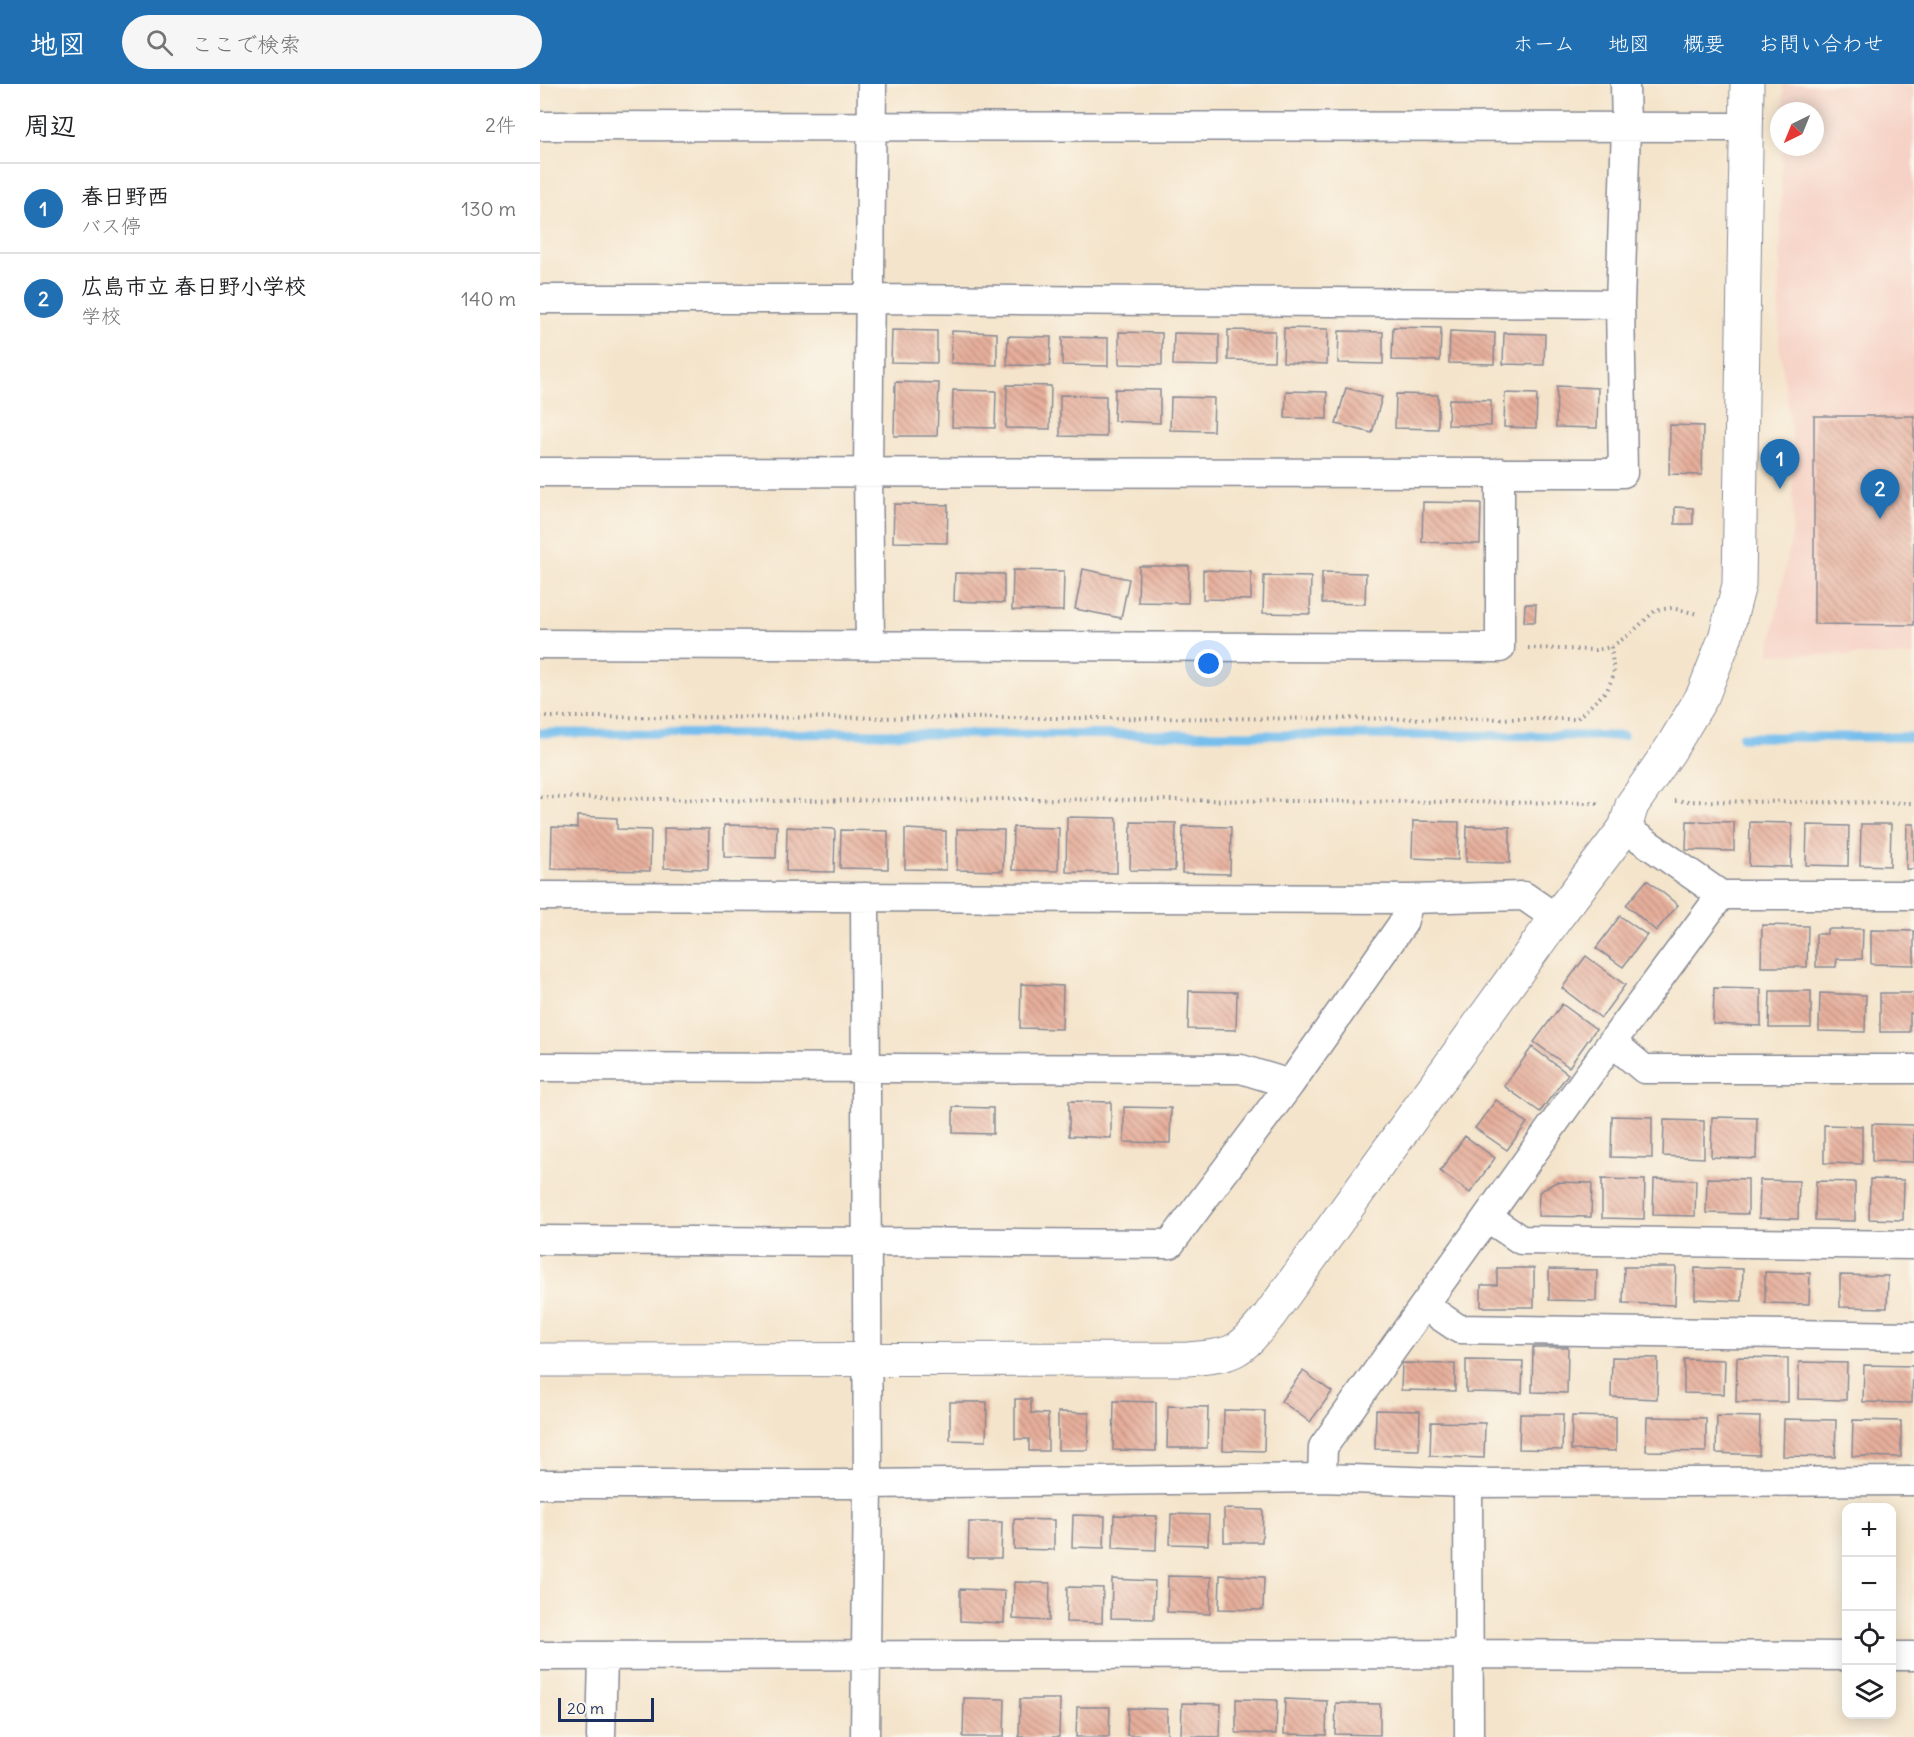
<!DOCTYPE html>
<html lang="ja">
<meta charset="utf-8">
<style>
:root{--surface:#fff;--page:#f6f6f6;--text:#202124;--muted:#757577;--line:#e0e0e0;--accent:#1f6fb2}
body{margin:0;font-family:Delius,"Klee One",sans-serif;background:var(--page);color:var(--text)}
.controls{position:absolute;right:18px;bottom:18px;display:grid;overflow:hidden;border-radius:12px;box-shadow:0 3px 15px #0003}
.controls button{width:54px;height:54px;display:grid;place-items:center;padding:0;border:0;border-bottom:2px solid var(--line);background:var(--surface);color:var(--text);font:30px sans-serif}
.compass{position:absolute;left:1230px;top:18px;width:54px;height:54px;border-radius:50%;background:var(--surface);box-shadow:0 3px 15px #0003;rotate:223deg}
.scale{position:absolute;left:18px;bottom:15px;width:96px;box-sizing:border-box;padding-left:6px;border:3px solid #1b2f5e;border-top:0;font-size:16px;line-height:21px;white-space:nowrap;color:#1b2f5e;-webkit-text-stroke:4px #fbf7ec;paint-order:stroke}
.you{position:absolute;left:669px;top:580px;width:21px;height:21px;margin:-15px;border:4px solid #fff;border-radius:50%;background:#1a73e8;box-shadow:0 0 0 9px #1a73e833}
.badge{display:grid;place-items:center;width:39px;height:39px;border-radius:50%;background:var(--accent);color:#fff;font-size:20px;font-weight:700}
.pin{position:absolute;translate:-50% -50px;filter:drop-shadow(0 2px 3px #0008)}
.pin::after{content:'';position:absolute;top:32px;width:21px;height:18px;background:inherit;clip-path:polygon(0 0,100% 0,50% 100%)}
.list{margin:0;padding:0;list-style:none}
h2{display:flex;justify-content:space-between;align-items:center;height:78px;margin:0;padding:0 24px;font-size:26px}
h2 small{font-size:20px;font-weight:400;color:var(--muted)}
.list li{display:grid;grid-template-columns:39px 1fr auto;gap:18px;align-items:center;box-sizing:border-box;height:90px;padding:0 24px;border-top:2px solid var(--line)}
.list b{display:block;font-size:22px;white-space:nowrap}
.list p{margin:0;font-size:20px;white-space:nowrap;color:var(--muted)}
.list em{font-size:20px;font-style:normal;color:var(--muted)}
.icon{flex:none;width:33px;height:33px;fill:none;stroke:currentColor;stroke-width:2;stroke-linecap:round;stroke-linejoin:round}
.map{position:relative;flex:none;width:1374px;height:1653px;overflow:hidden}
header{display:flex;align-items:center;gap:36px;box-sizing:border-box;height:84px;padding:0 30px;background:var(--accent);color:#fff}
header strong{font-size:28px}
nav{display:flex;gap:33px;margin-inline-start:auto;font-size:21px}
.search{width:420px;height:54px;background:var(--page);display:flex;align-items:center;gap:15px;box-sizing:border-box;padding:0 21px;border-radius:33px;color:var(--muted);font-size:22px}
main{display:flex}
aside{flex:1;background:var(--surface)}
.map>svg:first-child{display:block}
.built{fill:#f6d1c5}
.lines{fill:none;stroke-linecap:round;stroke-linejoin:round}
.stream{stroke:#75beed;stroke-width:9}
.building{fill:url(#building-back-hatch)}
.minor-casing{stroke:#888a94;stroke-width:31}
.tertiary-casing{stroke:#888a94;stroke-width:35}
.path{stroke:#888a94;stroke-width:4;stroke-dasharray:1.5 4.5;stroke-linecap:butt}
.minor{stroke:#fff;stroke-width:28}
.tertiary{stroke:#fff;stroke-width:33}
</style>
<header>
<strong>地図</strong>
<div class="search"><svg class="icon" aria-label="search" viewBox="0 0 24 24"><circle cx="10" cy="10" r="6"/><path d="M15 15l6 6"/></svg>ここで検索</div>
<nav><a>ホーム</a><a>地図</a><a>概要</a><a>お問い合わせ</a></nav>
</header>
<main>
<aside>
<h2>周辺<small>2件</small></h2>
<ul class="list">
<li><span class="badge">1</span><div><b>春日野西</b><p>バス停</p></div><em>130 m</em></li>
<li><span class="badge">2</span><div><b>広島市立 春日野小学校</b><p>学校</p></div><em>140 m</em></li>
</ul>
</aside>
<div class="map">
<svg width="1374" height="1653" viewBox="0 0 1374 1653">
<defs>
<pattern id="building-back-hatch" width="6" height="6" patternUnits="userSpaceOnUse" patternTransform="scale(1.5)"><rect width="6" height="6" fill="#e7af9b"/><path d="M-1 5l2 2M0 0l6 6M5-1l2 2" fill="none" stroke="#ba8f82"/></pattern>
</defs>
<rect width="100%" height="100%" fill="#fbf7ec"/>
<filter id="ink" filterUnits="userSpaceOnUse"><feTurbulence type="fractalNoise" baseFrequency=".0167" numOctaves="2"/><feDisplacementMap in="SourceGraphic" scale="12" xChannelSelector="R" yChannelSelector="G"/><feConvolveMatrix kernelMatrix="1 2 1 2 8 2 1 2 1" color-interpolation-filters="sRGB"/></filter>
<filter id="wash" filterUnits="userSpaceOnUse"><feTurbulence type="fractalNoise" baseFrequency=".008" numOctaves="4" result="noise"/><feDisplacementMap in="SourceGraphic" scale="24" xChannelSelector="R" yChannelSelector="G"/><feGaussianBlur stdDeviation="1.35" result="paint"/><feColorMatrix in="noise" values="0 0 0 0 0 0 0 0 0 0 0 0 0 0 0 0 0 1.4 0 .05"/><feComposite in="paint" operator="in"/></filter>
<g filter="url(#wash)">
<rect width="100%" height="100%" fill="#f4e4cb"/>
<path class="built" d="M1243,0h131v572l-145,-2 24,-126 -1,-95 -13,-88 3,-198h33v-36h-32z"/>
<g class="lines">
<path class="stream" d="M0,649l1083,3
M1202,653h172"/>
</g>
<g id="blocks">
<path class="building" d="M853,243l48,1 -1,33 -48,-1z
M744,244l44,1 -1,35 -44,-2z
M352,246l45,1v32l-46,-1z
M688,246l47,1 -1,30 -46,-1z
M412,247l45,2v32l-46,-2z
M799,247l44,1v32l-45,-1z
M910,247l45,2 -1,31 -45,-1z
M579,248l43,1v32l-43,-1z
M634,249l45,1v32l-46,-1z
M964,249l41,1 -1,31 -41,-1z
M468,252l43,1 -1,29 -43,-1z
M522,253l46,1v28l-46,-1z
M355,298l44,1 -2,53h-43z
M467,301l44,1 -1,43 -44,-1z
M1017,302l41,2 -1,40 -41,-1z
M806,304l36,9 -10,36 -36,-9z
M575,305l45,1v33l-46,-2z
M413,306l43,1 -1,37 -43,-1z
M746,307l41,1v27l-42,-1z
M965,309l32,1 -1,34 -32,-1z
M856,310l42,1v34l-43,-1z
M520,311l46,1v41l-46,-1z
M631,313l43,1 -1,33 -43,-1z
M909,315l42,1v26l-43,-1z
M1274,332h100v209l-100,-1z
M1130,341l33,1 -1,49 -33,-1z
M883,418l58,1 -1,41 -58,-2z
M354,420l54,1 -1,38 -54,-1z
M1135,423l18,1v16h-18z
M599,482h50l-1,37 -50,-1z
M543,485l46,10 -8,39 -46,-9z
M473,486l51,1 -1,40 -51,-1z
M663,486l48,2v28l-48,-1z
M782,488l44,1 -1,31 -43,-1z
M415,489l49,1v29l-50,-2z
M724,492l47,1 -1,37 -47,-1z
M985,520h11l-1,18h-11z
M37,732l40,2v11l34,1 -1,41 -99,-2 1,-42 25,1z
M527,733l50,1v55l-51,-1z
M873,737l46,1 -1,38 -46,-2z
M1147,737l47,1v29l-48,-1z
M591,738l45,1 -1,48 -45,-1z
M1210,738l42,1 -1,44 -42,-1z
M1321,740h30l-1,42 -30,-1z
M1367,740h7v45h-8z
M184,741l53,1 -1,32 -52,-1z
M1267,741l42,1 -1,40 -42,-1z
M643,742l48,1 -1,47 -48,-1z
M927,742l43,1v36l-44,-1z
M247,743l48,2 -1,43 -48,-1z
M473,743l46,1 -1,43 -46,-1z
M124,744l45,1 -1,40 -44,-1z
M365,745l41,2v39l-41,-1z
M417,745l47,1 -1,41 -46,-1z
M301,746l47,1v38l-48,-1z
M1107,796l31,25 -22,26 -30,-26z
M1080,832l27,19 -24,32 -27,-19z
M1222,841l46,1 -1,41h-46z
M1287,845h36l-1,30h-25l-1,8h-20v-33h11z
M1331,846l43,1v34l-43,-1z
M1046,872l39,29 -24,33 -39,-30z
M481,900l42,2 -1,43 -42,-1z
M1174,904l47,1v37l-48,-2z
M649,907l48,1 -1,38 -48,-1z
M1230,907h41v37h-42z
M1280,909l46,2 -1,37 -46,-1z
M1340,909h34v21l-4,-1v19h-30z
M1022,920l34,25 -27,38 -35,-25z
M992,963l36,27 -28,38 -36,-26z
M956,1016l31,23 -20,27 -32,-22z
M529,1017l42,1v36l-42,-2z
M413,1023l40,1v26l-40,-1z
M584,1023l47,1 -1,35 -46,-1z
M1072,1032l40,1v41l-41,-1z
M1172,1033l45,1 -1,41 -45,-2z
M1124,1036l40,1v37l-41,-2z
M1332,1040l42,1v37l-42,-1z
M1284,1041l38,1v38l-38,-1z
M925,1052l30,22 -25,35 -30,-22z
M1167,1094l41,1v35l-42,-1z
M1062,1095l43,1 -1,39 -42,-1z
M1114,1095l42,1 -1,36 -42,-1z
M1330,1095l34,1 -1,40 -34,-1z
M1220,1096l39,1 -1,38 -39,-1z
M1276,1097l39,1v39l-40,-1z
M1016,1098l36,1 -1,34 -53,-1 1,-24z
M1084,1183h52l-1,38 -52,-2z
M957,1184h37v39h-53v-22h16z
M1155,1184l48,1 -1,32 -47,-2z
M1009,1185l48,1 -1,31 -47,-1z
M1225,1188l45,1 -1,31 -44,-1z
M1300,1191l48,1 -1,32 -47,-1z
M993,1263h35l-1,46 -35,-1z
M1072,1273l46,1 -1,41 -46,-2z
M1197,1273l51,1v44h-52z
M1144,1275l41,1 -1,34 -40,-1z
M926,1276l57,1 -1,32 -56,-1z
M1259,1278l48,1 -1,37 -48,-1z
M862,1279l53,1v27l-54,-1z
M1324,1281l49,1 -1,37 -49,-1z
M763,1287l29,21 -22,30 -29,-21z
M475,1315h16v14l17,1v37h-19v-12h-14z
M574,1317l42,1v49l-43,-1z
M410,1318h37l-1,39 -36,-1z
M628,1322l40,1 -1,41h-40z
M684,1326l41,1 -1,40 -41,-1z
M836,1326l44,1 -1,39 -44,-1z
M518,1328l31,1 -1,37h-30z
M980,1330h43l-1,36 -43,-1z
M1032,1332l44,1v34l-45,-1z
M1177,1332l43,1 -1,38 -43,-2z
M1107,1333l59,1v34l-60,-1z
M1244,1335l52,1 -1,37 -52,-1z
M1313,1336l48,1v36l-49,-1z
M891,1338l54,1 -1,35 -54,-2z
M684,1425l39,1 -1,32h-38z
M631,1430l38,1 -1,30 -38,-1z
M533,1431l32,1 -1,32 -32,-1z
M574,1431l43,1 -1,34 -43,-2z
M474,1435l40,1v30l-40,-1z
M429,1438h33l-1,36h-33z
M680,1491l44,2 -1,33 -44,-1z
M628,1492l43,1 -1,37 -43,-2z
M572,1495l43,2 -1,38 -43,-1z
M474,1498l36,1 -1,38 -36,-2z
M527,1503l36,1 -1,35 -36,-1z
M420,1505l45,2 -1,32 -44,-2z
M424,1614l41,1 -1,38h-41z
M480,1615h40l-1,38h-40z
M696,1615l41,1 -1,34 -40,-1z
M745,1615l42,2 -1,34 -42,-1z
M642,1619l39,1 -1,33 -39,-1z
M796,1619l44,1v31l-45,-1z
M537,1623h33l-1,30h-33z
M588,1624l39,1v27l-40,-1z"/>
</g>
</g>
<g filter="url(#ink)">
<use href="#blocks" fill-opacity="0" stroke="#888a94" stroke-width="1.5"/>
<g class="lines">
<defs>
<path id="minor" d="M0,42l1207,1
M0,215h331l749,5
M0,388l1083,1 -3,-169 6,-176 -1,-44
M0,560l960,4v-176
M330,561l-2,-173 4,-388
M1085,744l96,67h193
M0,812l870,3 114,-3 32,22
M1072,958l32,27h270
M0,983l701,2 49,15
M948,1134l33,22 393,5
M0,1156l630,4 120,-160 113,-161 7,-24
M885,1222l34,23 455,7
M782,1394l1,-31 289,-405 109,-147
M928,1399l1,254
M0,1400h328l454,-6 146,5 446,-2
M0,1572l928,-2 378,2
M1352,1572h22
M61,1653l2,-80
M325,1653l3,-253 -3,-587"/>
<path id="tertiary" d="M0,1276l648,-1c49,-4 50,-6 81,-43l287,-398 69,-90 7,-23 38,-55 33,-55 22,-57 14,-53 8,-501"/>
</defs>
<use href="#minor" class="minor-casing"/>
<use href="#tertiary" class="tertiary-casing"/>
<path class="path" d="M988,564l67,2 16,-3 19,-13 26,-24 16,-2 26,6
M0,633l1037,2 30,-29 7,-16 -3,-27
M0,713l232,4 245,-2 581,4
M1135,717l239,2"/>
<use href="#minor" class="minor"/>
<use href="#tertiary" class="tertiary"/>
</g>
</g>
</svg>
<div class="controls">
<button>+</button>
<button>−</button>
<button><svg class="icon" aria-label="locate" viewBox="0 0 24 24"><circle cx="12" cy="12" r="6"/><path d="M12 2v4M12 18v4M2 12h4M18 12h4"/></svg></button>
<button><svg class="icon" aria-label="layers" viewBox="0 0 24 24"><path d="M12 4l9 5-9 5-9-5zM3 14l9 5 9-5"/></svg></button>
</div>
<svg class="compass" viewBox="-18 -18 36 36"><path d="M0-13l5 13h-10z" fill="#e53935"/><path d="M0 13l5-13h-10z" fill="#757577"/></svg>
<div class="scale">20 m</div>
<div class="you"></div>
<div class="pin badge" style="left:1240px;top:405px">1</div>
<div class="pin badge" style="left:1340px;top:435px">2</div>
</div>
</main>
